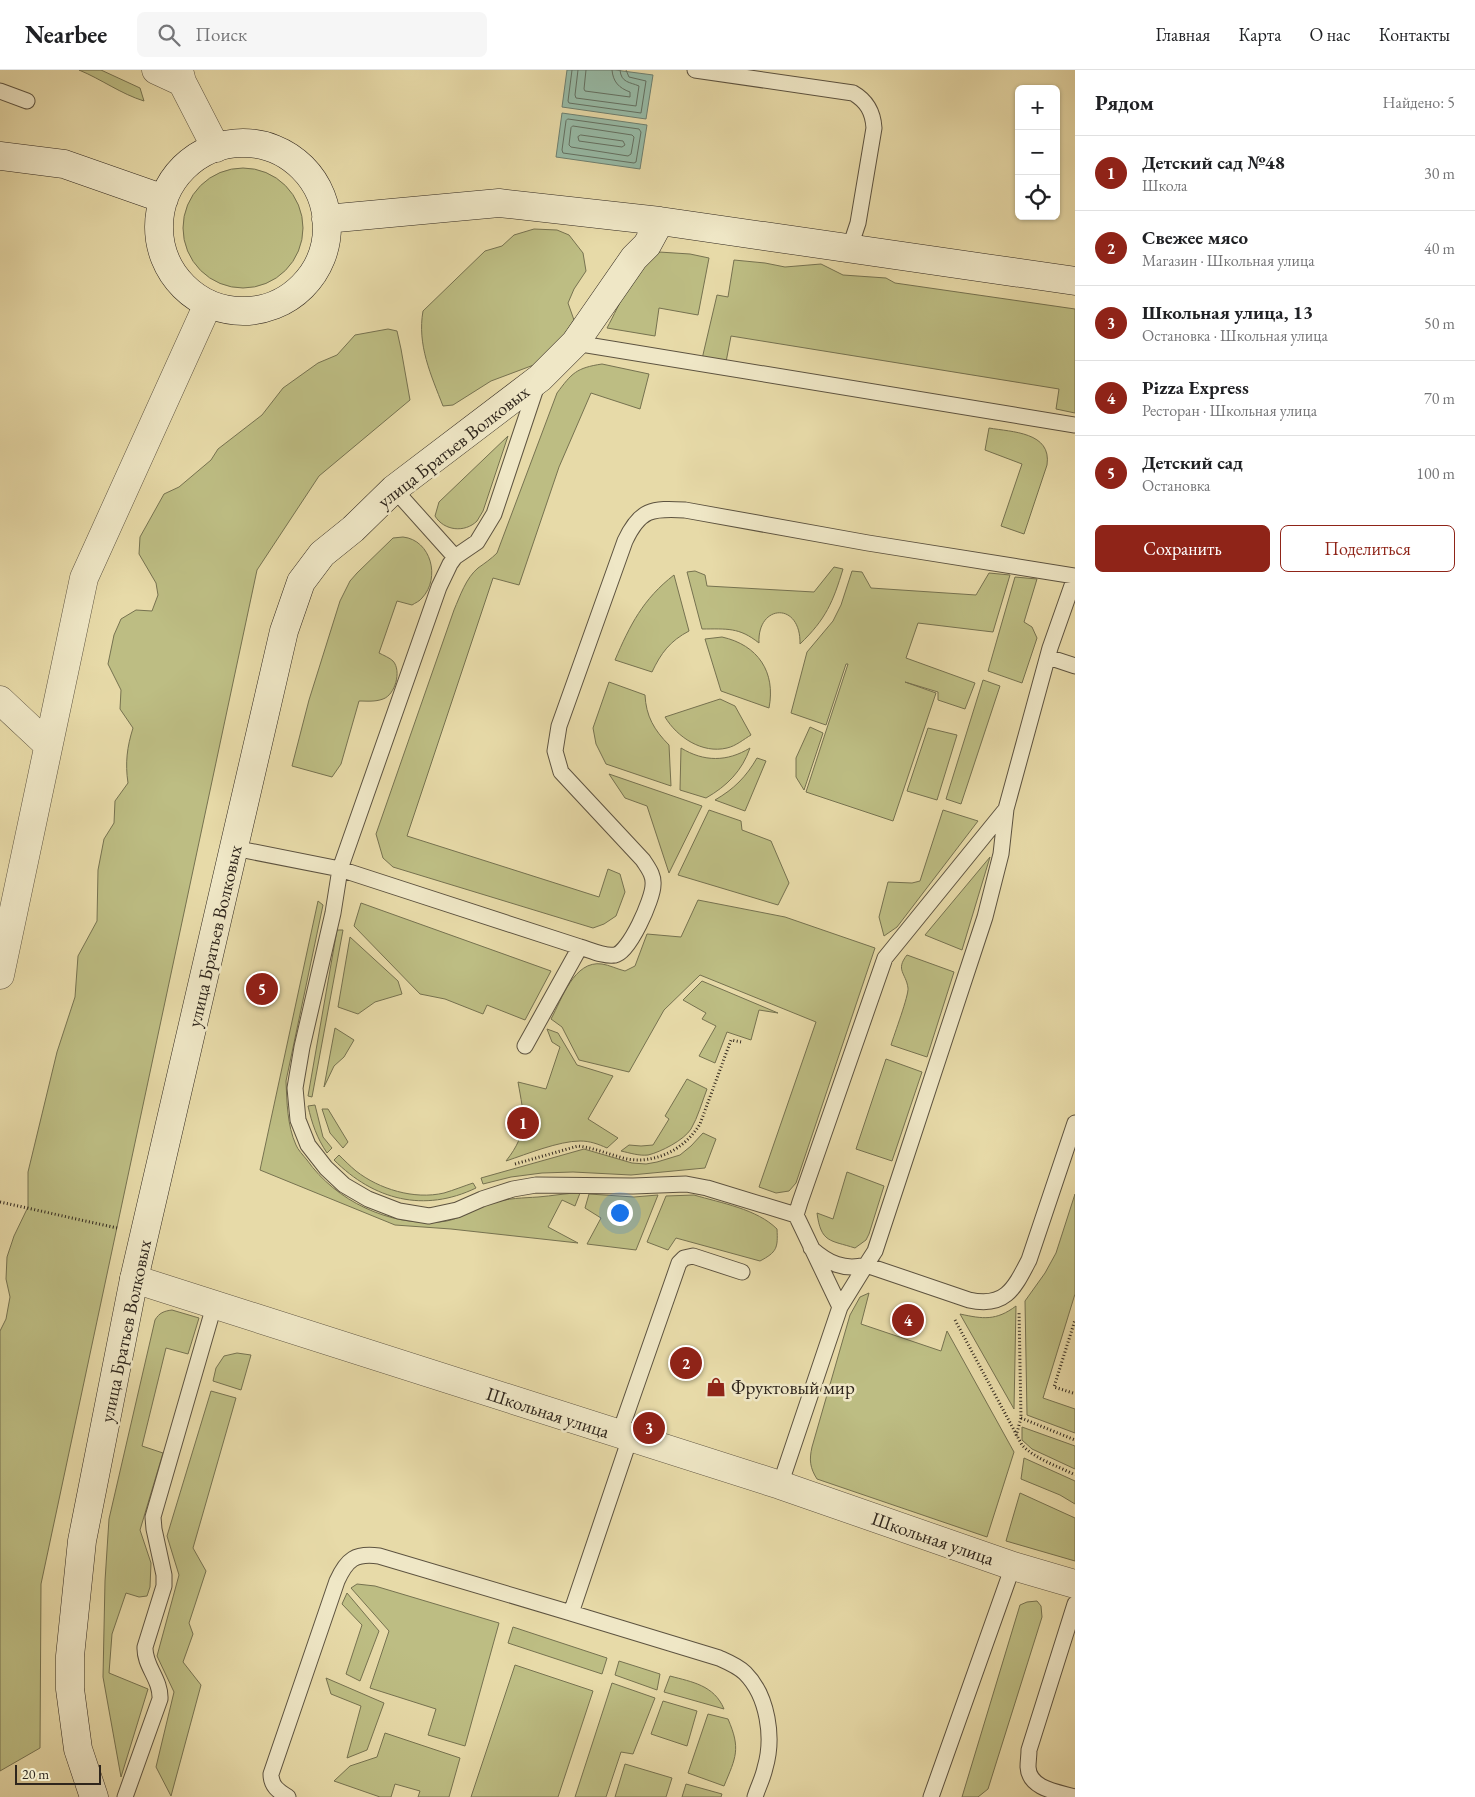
<!DOCTYPE html>
<html lang="ru">
<meta charset="utf-8">
<style>
:root{--surface:#fff;--page:#f6f6f6;--text:#202124;--muted:#757577;--line:#e0e0e0;--accent:#8f2418}
body{margin:0;font-family:"EB Garamond",serif;background:var(--page);color:var(--text)}
.controls{position:absolute;right:15px;top:15px;display:grid;overflow:hidden;border-radius:8px;box-shadow:0 1px 4px #0004}
.controls button{width:45px;height:45px;display:grid;place-items:center;padding:0;border:0;border-bottom:1px solid var(--line);background:var(--surface);color:var(--text);font:25px sans-serif}
.scale{position:absolute;left:15px;bottom:12px;width:86px;box-sizing:border-box;padding-left:5px;border:2px solid #2f261d;border-top:0;font-size:14px;line-height:18px;white-space:nowrap;color:#2f261d;-webkit-text-stroke:4px #efe7c6;paint-order:stroke}
.you{position:absolute;left:619px;top:1142px;width:18px;height:18px;margin:-12px;border:4px solid #fff;border-radius:50%;background:#1a73e8;box-shadow:0 0 0 8px #1a73e833}
.badge{display:grid;place-items:center;width:32px;height:32px;border-radius:50%;background:var(--accent);color:#fff;font-size:16px;font-weight:700}
.pin{position:absolute;translate:-50% -50%;border:2px solid #fff;box-shadow:0 1px 5px #0006}
.list{margin:0;padding:0;list-style:none}
h2{display:flex;justify-content:space-between;align-items:center;height:65px;margin:0;padding:0 20px;font-size:21px}
h2 small{font-size:16px;font-weight:400;color:var(--muted)}
.list li{display:grid;grid-template-columns:32px 1fr auto;gap:15px;align-items:center;box-sizing:border-box;height:75px;padding:0 20px;border-top:1px solid var(--line)}
.list b{display:block;font-size:19px;white-space:nowrap}
.list p{margin:0;font-size:16px;white-space:nowrap;color:var(--muted)}
.list em{font-size:16px;font-style:normal;color:var(--muted)}
.actions{display:flex;gap:10px;padding:15px 20px}
.actions a{flex:1;padding:11px 0;border:1px solid var(--accent);border-radius:8px;text-align:center;font-size:18px;color:var(--accent)}
.actions .main{background:var(--accent);color:#fff}
.icon{flex:none;width:28px;height:28px;fill:none;stroke:currentColor;stroke-width:2;stroke-linecap:round;stroke-linejoin:round}
.map{position:relative;flex:none;width:1075px;height:1727px;overflow:hidden}
header{display:flex;align-items:center;gap:30px;box-sizing:border-box;height:70px;padding:0 25px;background:var(--surface);border-bottom:1px solid var(--line)}
header strong{font-size:24px}
nav{display:flex;gap:28px;margin-inline-start:auto;font-size:18px}
.search{width:350px;height:45px;background:var(--page);display:flex;align-items:center;gap:12px;box-sizing:border-box;padding:0 18px;border-radius:8px;color:var(--muted);font-size:19px}
main{display:flex}
aside{flex:1;background:var(--surface)}
.map>svg:first-child{display:block}
.green{fill:#bdbd83;stroke:#767250}
.water{fill:#97bba7;stroke:#6d7f70}
.lines{fill:none;stroke-linecap:round;stroke-linejoin:round}
.shore{stroke:#637062;stroke-width:1}
.lane-casing{stroke:#5d5340;stroke-width:17}
.street-casing{stroke:#5d5340;stroke-width:29}
.secondary-casing{stroke:#2f261d;stroke-width:29}
.path{stroke:#2f261d;stroke-width:3;stroke-dasharray:1 2.5;stroke-linecap:butt}
.lane{stroke:#efe7c6;stroke-width:15}
.street{stroke:#efe7c6;stroke-width:28}
.secondary{stroke:#efe7c6;stroke-width:28}
.labels{text-anchor:middle;stroke-width:5;stroke-linejoin:round;paint-order:stroke}
.street-label{font-size:19px;fill:#2f261d;stroke:#efe7c6}
.poi-label{font-size:19px;fill:#2f261d;stroke:#efe7c6;text-anchor:start}
</style>
<header>
<strong>Nearbee</strong>
<div class="search"><svg class="icon" aria-label="search" viewBox="0 0 24 24"><circle cx="10" cy="10" r="6"/><path d="M15 15l6 6"/></svg>Поиск</div>
<nav><a>Главная</a><a>Карта</a><a>О нас</a><a>Контакты</a></nav>
</header>
<main>
<div class="map">
<svg width="1075" height="1727" viewBox="0 0 1075 1727">
<rect width="100%" height="100%" fill="#e7daa8"/>
<filter id="stains"><feTurbulence type="fractalNoise" baseFrequency=".004" numOctaves="4"/><feColorMatrix values="0 0 0 0 .2 0 0 0 0 .09 0 0 0 0 .02 0 0 0 .5 -.17"/></filter>
<radialGradient id="worn" r=".72"><stop offset=".6" stop-color="#630" stop-opacity="0"/><stop offset="1" stop-color="#630" stop-opacity=".3"/></radialGradient>
<path class="green" d="M79,0h22l39,18 4,13c-23,-7 -43,-22 -65,-31z
M183 158a60 60 0 1 1 120 0a60 60 0 1 1-120 0Z
M534,159l23,1 12,5 14,18 3,18 -12,18 -6,14 6,17 -16,24 -19,19 -48,18 -38,24 -10,1c-12,-31 -26,-61 -20,-95l62,-60 17,-5 12,-11z
M659,182l31,2 19,4 -11,57 -39,-7 -4,28 -48,-8c12,-22 30,-66 52,-76z
M734,190l31,3 20,4 36,-3 22,11 43,3 9,5 180,26v104l-19,-4 3,-20 -328,-53 -5,26 -24,-3 15,-64 11,2z
M388,259l9,2 4,18 9,51 -91,76 -62,94 -216,1014 -1,164 -40,23v-440l6,-12 4,-22 -4,-18 1,-22 7,-21 14,-29v-35l29,-120 18,-55 3,-41 19,-35 1,-51 6,-31 10,-16 1,-22 13,-18c-3,-20 -1,-36 5,-55l-13,-19 1,-19 -13,-26 6,-29 7,-16 15,-9 16,1 6,-16 -2,-12 -17,-29 1,-17 24,-43 15,-7 32,-27 7,-11 44,-34 21,-27 35,-25 19,-8 18,-20z
M602,294l47,10 -9,35 -49,-16 -32,74 -40,118 -26,-7 -86,258 192,61 9,-28 12,5 5,18 -9,24 -12,8 -11,4 -200,-61 -10,-9 -7,-24 78,-224c6,-14 12,-32 24,-42 7,-5 13,-9 19,-15l60,-160c15,-20 19,-25 45,-29z
M989,358c23,4 63,4 58,37l-23,69 -23,-8 21,-62 -37,-14z
M508,366l-25,75c-2,3 -4,7 -6,10 -12,12 -33,10 -42,-5l4,-14z
M403,467c28,3 38,41 19,61 -2,3 -7,5 -10,7l-15,-4 -18,52c4,2 11,5 14,8 9,10 2,34 -10,38 -8,3 -16,2 -24,2l-18,63 -9,13 -40,-11 17,-66 31,-99 10,-20 7,-8 36,-35z
M834,497l9,2c-10,33 -17,50 -43,75 1,-43 -43,-40 -41,-1 -20,-16 -32,-14 -57,-14l-15,-57 8,-1 10,4 2,11 107,6z
M852,501l10,1 9,16 105,7 13,-22 21,2 -17,57 -75,-9 -12,35 69,25 -10,26 -27,-9v-8l-33,-10 31,11 -43,128 -87,-29 42,-128h-2l-20,61 -35,-12 16,-61 26,-31 8,-16z
M674,505l15,56c-19,10 -28,22 -37,41l-37,-12c15,-35 28,-61 59,-85z
M1015,507l22,2 -13,43 8,5 5,11 -15,45 -34,-12z
M722,567c36,8 54,35 47,71l-48,-17 -16,-52z
M983,610l17,6 -39,118 -15,-5z
M609,612l36,13c1,21 9,35 24,50l2,41 -65,-22 -10,-20 -3,-16z
M720,629l15,7 16,29c-7,4 -15,11 -24,13 -25,6 -50,-11 -62,-31z
M810,657l13,6 -19,57 -8,-13v-19z
M928,658l29,7 -20,65 -30,-9z
M681,678c23,14 46,14 69,0 -8,23 -23,38 -44,50l-26,-8z
M757,688l9,3 -21,50 -30,-11c19,-11 31,-23 42,-42z
M609,704l93,32 -33,67 -22,-67 -22,-8z
M709,740l32,11 1,9 29,11 18,42 -11,22 -100,-30z
M943,740l35,11 -81,106 -13,9 -5,-19 9,-35 24,1 8,-2z
M990,787l-28,93 -37,-15z
M698,830l87,17 90,31 -79,235 -7,8 -13,2 -17,-6 57,-165 -116,-47 -36,35 -35,62 -50,-12 -17,-33 -11,-8c11,-20 23,-59 51,-55 7,1 15,5 23,7l10,-5 12,-32 34,3z
M318,831l5,4 -37,176c1,21 1,44 10,64 2,5 7,10 11,15 29,41 82,66 132,62 20,-1 36,-14 54,-19 14,-5 31,-5 45,-6 14,-1 28,-4 42,-4l-5,13 -13,-6 -14,27 30,16 -127,-14 -56,-4 -135,-55z
M361,833l190,68 -26,49 -38,-15 -4,9 -38,-15 -25,-5 -66,-68z
M337,860h6l-31,167 -4,-1z
M350,867l48,44 4,13 -27,8 -17,12 -20,-7z
M907,885l47,17 -27,85 -36,-12c3,-10 18,-50 17,-57 -2,-15 -13,-18 -1,-33z
M702,911l76,32 -19,-3 -8,30 -24,-8 -12,31 -16,-7 17,-30 -14,-7 4,-6 -23,-13z
M335,958l19,12 -10,17 -10,9 -10,21z
M547,959l11,4 19,32 36,11 -25,43 30,19 -11,10c-9,-4 -17,-7 -27,-7 -21,0 -53,13 -74,20 23,-29 18,-45 12,-79l28,7 14,-42 -8,-5z
M886,989l36,13 -30,89 -36,-12z
M687,1009l20,10c-5,13 -9,28 -16,40 -7,11 -30,23 -43,26 -9,1 -18,-2 -27,-4l8,-6 12,1 12,-1 16,-26 -4,-3z
M315,1035l8,32 9,11 -5,5c-10,-15 -15,-29 -19,-47z
M322,1039h6l20,33 -5,6 -13,-15z
M703,1063l13,6 -11,29 -74,7 -58,-3 -31,1 -31,4 -28,7 -2,-6 103,-29 48,14 14,1 11,-2 23,-7 11,-9z
M339,1085c5,5 11,11 17,16 23,18 58,29 88,22 10,-3 20,-7 29,-10l3,5c-52,25 -102,12 -142,-28z
M847,1102l37,14 -15,48 -3,6 -11,8c-25,-8 -34,-5 -38,-35l16,6z
M589,1124l45,3 24,-2 -22,55 -49,-6 14,-26 -16,-10z
M1075,1124v100l-32,104 32,11v24l-48,-18 -2,-114 20,-28 11,-20z
M694,1125c27,8 63,14 83,34 1,19 0,23 -17,32l-84,-23 -8,12 -21,-8 19,-46z
M869,1223l-8,31 80,27 6,-20 67,121 -27,85 -170,-58c-7,-11 -8,-19 -5,-32l38,-132 10,-18z
M1016,1236l-2,103 -54,-95c23,5 36,7 56,-8z
M172,1240l27,8 -11,36 -22,-6 -24,98 21,7 -23,77 11,33 -1,24 -3,9 -8,1 -13,-4 -14,41 -3,39 39,16 -27,88 -18,-100 2,-96 4,-62 46,-199c4,-7 9,-9 17,-10z
M237,1283l14,2 -10,35 -28,-9 3,-13 8,-12z
M211,1321l25,7 -43,150 13,23 -17,52 4,11 -10,28 18,23 -30,111 -15,-29 18,-75 -17,-36 22,-81 -12,-39z
M1022,1357l53,19v23l-43,-20 -10,-9z
M1024,1388l51,23v23l-15,-9 -39,-16z
M1020,1423l55,25v43l-69,-20z
M357,1514l18,2 124,37 -34,123 -37,-11 8,-26 -66,-21 19,-57 -38,-43z
M347,1523l32,38 -19,50 -14,-7 16,-49 -20,-21z
M1037,1531l4,5 1,11 -54,172 -10,8h-16l58,-192 7,-3z
M513,1557l94,31 -5,16 -94,-31z
M619,1591l41,13 -3,16 -42,-15z
M515,1595l78,26 -35,106h-87z
M670,1606c22,6 44,9 54,33l-60,-17z
M326,1608l58,25 -17,47 -20,8 14,-52 -30,-12z
M612,1613l43,15 -22,56 -12,-2 -15,45h-31z
M663,1631l34,10 -10,35 -36,-12z
M708,1644l20,5c13,30 8,38 -4,67l-36,-13z
M385,1663l75,25 -11,39h-31l2,-6 -25,-7 -4,13h-11l-46,-16 16,-15 27,-9z
M625,1694l47,14 -6,19h-51z
M686,1714l36,10 -1,3h-39z"/>
<path class="water" d="M567,0h48l38,5 -7,44 -84,-12z
M562,43l85,12 -7,44 -84,-12z"/>
<g class="lines">
<path class="shore" d="M572,0l-4,31 1,2 72,10 5,-32 -17,-4 -3,-7
M578,0l-3,25 1,3 60,8 3,-20c-9,-4 -18,-3 -19,-16
M586,0l-2,19 1,2 45,6v-5c-11,-4 -17,-10 -18,-22
M568,49l71,10 2,3 -5,30 -2,1 -71,-10 -1,-3 4,-29z
M573,56l59,9 2,2 -3,17 -3,2 -57,-9 -2,-2 2,-17z
M581,65l42,6 2,4 -3,2 -43,-6 -1,-4z"/>
<defs>
<path id="lane" d="M695,0l158,23c14,8 20,19 21,35l-16,95 -8,24
M0,21l27,10
M575,273l500,82
M538,312l-44,132 -17,28 -22,15 -5,7 -11,23 -99,282 -7,44 -31,134 -7,41 3,32 10,25 18,23 18,17 24,14 31,12 30,5 28,-6 25,-11 31,-10 23,-4 97,1 53,-2 21,4 89,27
M394,419l61,68
M1048,587l27,9
M234,778l106,21 240,78c10,3 25,10 35,8 14,-2 38,-56 38,-70 1,-10 -5,-17 -10,-25l-82,-88 -6,-21 4,-25 66,-185c15,-32 27,-33 60,-31l183,33 207,33
M525,976l55,-99
M811,1178c17,15 33,23 55,17l9,-14 110,-334 16,-63 5,-45 44,-161 25,-71
M840,1237l-44,-92 4,-13 85,-244 121,-149
M619,1365l60,-172 5,-5 9,-2 49,16
M780,1415l60,-178 26,-42 103,35c36,8 45,-11 60,-40l46,-137
M571,1543l148,45c9,4 19,8 26,15 23,23 29,65 20,95 -2,10 -7,19 -10,29
M125,1727l35,-98c1,-20 -16,-33 -15,-52l19,-61v-11l-10,-46 -1,-12 61,-211
M288,1727c-10,-6 -17,-11 -17,-23l66,-193c10,-22 18,-28 42,-25l192,57 59,-175
M931,1727l82,-231
M1075,1727c-17,-5 -46,-8 -47,-30 0,-6 1,-11 1,-17l46,-146"/>
<path id="street" d="M156,0l26,12
M179,0l3,12 34,66
M0,630l48,45
M0,905l84,-397 124,-274
M134,1209l646,206 233,81 62,18"/>
<path id="secondary" d="M159 157a84 84 0 1 1 168 0a84 84 0 1 1-168 0Z
M0,86l64,8 100,35
M326,149l173,-16 161,18 415,60
M94,1727l-16,-48 -8,-60v-33l12,-115 52,-262 150,-648 17,-49 21,-28 31,-25 41,-40 146,-111 35,-35 59,-85 13,-13 13,-24"/>
</defs>
<use href="#lane" class="lane-casing"/>
<use href="#street" class="street-casing"/>
<use href="#secondary" class="secondary-casing"/>
<path class="path" d="M515,1094l63,-18c17,2 32,9 49,13 29,5 58,-10 73,-35l31,-84 10,2
M0,1132l117,26
M955,1250l67,125c13,14 36,21 53,30
M1073,1323l-19,-6 21,-67
M1021,1348l54,22
M1016,1366l5,-18 -2,-107"/>
<use href="#lane" class="lane"/>
<use href="#street" class="street"/>
<use href="#secondary" class="secondary"/>
</g>
<defs>
<symbol id="shop-bare" viewBox="-9 -9 18 18"><path d="M-5-2.5h2.3a2.7 3.5 0 0 1 5.4 0H5L5.5 6h-11ZM-1.5-2.5h3a1.5 2.3 0 0 0-3 0Z" fill="#8f2418" stroke="#efe7c6" stroke-width="2.5" paint-order="stroke"/></symbol>
</defs>
<g fill-rule="evenodd">
<use href="#shop-bare" x="702" y="1303" width="28" height="28"/>
</g>
<g class="labels">
<g class="street-label">
<text transform="translate(453 376) rotate(-38)" y="7">улица Братьев Волковых</text>
<text transform="translate(214 866) rotate(-77)" y="7">улица Братьев Волковых</text>
<text transform="translate(125 1261) rotate(-78)" y="7">улица Братьев Волковых</text>
<text transform="translate(548 1342) rotate(18)" y="7">Школьная улица</text>
<text transform="translate(933 1468) rotate(19)" y="7">Школьная улица</text>
</g>
<g class="poi-label">
<text x="731" y="1324">Фруктовый мир</text>
</g>
</g>
<rect width="100%" height="100%" filter="url(#stains)"/>
<rect width="100%" height="100%" fill="url(#worn)"/>
</svg>
<div class="controls">
<button>+</button>
<button>−</button>
<button><svg class="icon" aria-label="locate" viewBox="0 0 24 24"><circle cx="12" cy="12" r="6"/><path d="M12 2v4M12 18v4M2 12h4M18 12h4"/></svg></button>
</div>
<div class="scale">20 m</div>
<div class="you"></div>
<div class="pin badge" style="left:523px;top:1053px">1</div>
<div class="pin badge" style="left:686px;top:1293px">2</div>
<div class="pin badge" style="left:649px;top:1358px">3</div>
<div class="pin badge" style="left:908px;top:1250px">4</div>
<div class="pin badge" style="left:262px;top:919px">5</div>
</div>
<aside>
<h2>Рядом<small>Найдено: 5</small></h2>
<ul class="list">
<li><span class="badge">1</span><div><b>Детский сад №48</b><p>Школа</p></div><em>30 m</em></li>
<li><span class="badge">2</span><div><b>Свежее мясо</b><p>Магазин · Школьная улица</p></div><em>40 m</em></li>
<li><span class="badge">3</span><div><b>Школьная улица, 13</b><p>Остановка · Школьная улица</p></div><em>50 m</em></li>
<li><span class="badge">4</span><div><b>Pizza Express</b><p>Ресторан · Школьная улица</p></div><em>70 m</em></li>
<li><span class="badge">5</span><div><b>Детский сад</b><p>Остановка</p></div><em>100 m</em></li>
</ul>
<div class="actions"><a class="main">Сохранить</a><a>Поделиться</a></div>
</aside>
</main>
